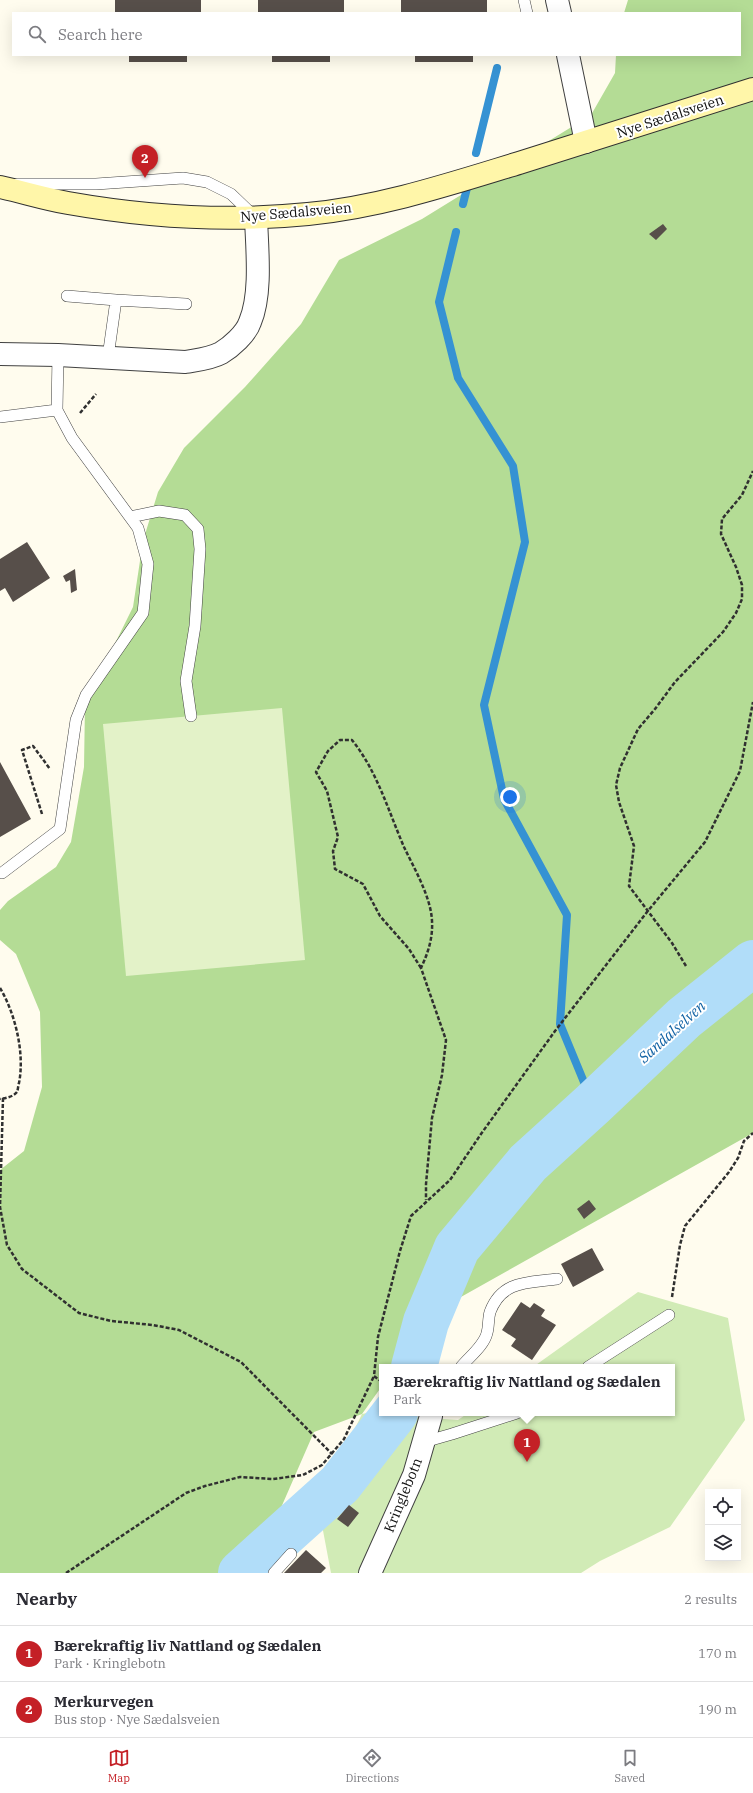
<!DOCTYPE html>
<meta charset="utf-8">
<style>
:root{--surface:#fff;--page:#f7f7f7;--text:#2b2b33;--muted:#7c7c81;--line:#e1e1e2;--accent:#c42026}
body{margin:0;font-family:"IBM Plex Serif",serif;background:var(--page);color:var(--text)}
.controls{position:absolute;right:12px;bottom:12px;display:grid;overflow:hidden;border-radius:0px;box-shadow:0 4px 16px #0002}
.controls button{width:36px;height:36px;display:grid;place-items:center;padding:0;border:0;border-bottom:1px solid var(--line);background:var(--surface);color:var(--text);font:20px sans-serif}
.you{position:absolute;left:510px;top:797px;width:14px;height:14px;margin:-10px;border:3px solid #fff;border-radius:50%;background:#1a73e8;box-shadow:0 0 0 6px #1a73e833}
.badge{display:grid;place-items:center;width:26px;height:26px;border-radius:50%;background:var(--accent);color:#fff;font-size:13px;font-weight:700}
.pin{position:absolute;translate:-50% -33px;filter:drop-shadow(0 1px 2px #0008)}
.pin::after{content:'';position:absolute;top:21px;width:14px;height:12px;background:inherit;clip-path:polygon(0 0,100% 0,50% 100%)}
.popup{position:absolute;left:379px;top:1364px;width:296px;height:52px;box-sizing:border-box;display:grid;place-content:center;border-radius:0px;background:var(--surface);filter:drop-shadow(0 1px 3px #0005);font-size:13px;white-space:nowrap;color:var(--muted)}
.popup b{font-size:15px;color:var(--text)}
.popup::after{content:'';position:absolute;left:50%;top:100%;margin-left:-8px;border:8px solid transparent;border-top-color:var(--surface)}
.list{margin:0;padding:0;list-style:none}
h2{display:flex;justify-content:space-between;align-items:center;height:52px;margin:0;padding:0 16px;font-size:17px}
h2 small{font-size:13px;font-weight:400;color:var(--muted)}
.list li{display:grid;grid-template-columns:26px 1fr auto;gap:12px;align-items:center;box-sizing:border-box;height:56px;padding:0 16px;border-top:1px solid var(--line)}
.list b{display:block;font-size:15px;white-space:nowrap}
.list p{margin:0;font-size:13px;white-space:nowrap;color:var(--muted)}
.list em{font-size:13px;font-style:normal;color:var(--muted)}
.icon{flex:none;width:22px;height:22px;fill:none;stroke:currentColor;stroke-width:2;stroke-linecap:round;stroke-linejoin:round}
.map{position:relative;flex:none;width:753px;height:1573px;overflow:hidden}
.search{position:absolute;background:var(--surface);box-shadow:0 4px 16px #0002;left:12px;right:12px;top:12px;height:44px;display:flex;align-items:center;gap:10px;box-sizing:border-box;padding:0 14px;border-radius:0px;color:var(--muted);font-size:15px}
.sheet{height:164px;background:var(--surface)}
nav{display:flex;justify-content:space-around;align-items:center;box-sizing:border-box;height:56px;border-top:1px solid var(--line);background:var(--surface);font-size:11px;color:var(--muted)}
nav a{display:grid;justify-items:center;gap:2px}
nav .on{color:var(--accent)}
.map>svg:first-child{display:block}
.green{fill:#d1ebb6}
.forest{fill:#b4dc95}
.pitch{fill:#e3f2c8}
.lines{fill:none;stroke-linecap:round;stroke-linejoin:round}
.stream{stroke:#3592d3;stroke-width:8}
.river{stroke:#b1ddf9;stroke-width:46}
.building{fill:#574f4a}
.service-casing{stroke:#414141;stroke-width:12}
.minor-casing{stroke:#414141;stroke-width:24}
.secondary-casing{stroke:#303030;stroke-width:24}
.path{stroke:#303030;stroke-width:2.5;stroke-dasharray:4 2;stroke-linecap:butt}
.service{stroke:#fff;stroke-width:11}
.minor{stroke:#fff;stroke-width:22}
.secondary{stroke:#fff6a9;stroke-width:22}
.labels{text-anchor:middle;stroke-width:4;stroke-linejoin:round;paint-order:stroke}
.street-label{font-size:14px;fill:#0e0e0e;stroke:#fff}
.water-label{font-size:15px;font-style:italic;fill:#1263a5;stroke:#fff}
</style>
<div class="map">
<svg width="753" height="1573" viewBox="0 0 753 1573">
<rect width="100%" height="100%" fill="#fffcee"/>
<path class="green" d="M638,1292l90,26 17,102 -75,107 -70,34 -19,12h-250l-13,-69 44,-90 20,-4v3h28l5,4 43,3 10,-7h204v-46h-139z"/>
<path class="forest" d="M628,0h125v1133l-301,169 -26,20 -31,45h-13v19l-20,28 -48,18 -34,78 1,63h-281v-403l24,-19 18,-64 -2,-75 -24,-58 -16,-14v-30l8,-9 48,-34 15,-25 13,-75 1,-63 48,-97 10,-66 15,-49 26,-44 61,-61 56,-63 38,-64 83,-41 169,-104 24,-42 1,-18h124v-42h-116z"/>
<path class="pitch" d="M282,708l23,252 -179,16 -23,-252z"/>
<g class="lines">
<path class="stream" d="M476,153l21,-85
M463,204l5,-20
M456,232l-17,70 19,76 55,88 12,76 -41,163 20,94 63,116 -7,109 33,80"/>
<path class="river" d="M414,1367l12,-45 31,-74 71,-85 65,-59 91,-86 69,-55
M241,1573l99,-89 55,-71"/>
</g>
<path class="building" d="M115,0h86v13h-86z
M258,0h86v13h-86z
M401,0h86v13h-86z
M129,55h58v7h-58z
M272,55h58v7h-58z
M415,55h58v7h-58z
M663,224l4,5 -11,11 -7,-6z
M27,542l23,36 -37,24 -8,-14 -5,3v-32z
M75,569l2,21 -6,3 -1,-13 -4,2 -3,-6z
M0,762l31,57 -31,18z
M589,1200l7,9 -12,10 -7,-10z
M592,1248l12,22 -31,17 -12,-23z
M521,1302l9,6 4,-5 11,7 -4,6 15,9 -24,35 -21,-14 5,-7 -14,-9z
M349,1505l10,8 -11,14 -11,-8z
M306,1550l20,18 -5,5h-37z"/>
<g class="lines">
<defs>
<path id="service" d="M524,0l3,13
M17,184h79l87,-6 24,4 24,12 24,23
M67,296l49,4 -8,57
M116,300l70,4
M0,417l57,-7
M130,517l29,-6 26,4 13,14 2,20 -5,77 -9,55 5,35
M2,873l58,-44 16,-109 10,-25 57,-82 5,-49 -10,-36 -66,-90 -15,-28 1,-55
M461,1367c8,-10 23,-21 26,-34 2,-7 1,-14 3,-21 12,-32 38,-29 67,-33
M588,1367l81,-52
M424,1442l28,-8 65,-21
M274,1573l17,-19"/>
<path id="minor" d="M557,0l3,13
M568,55l18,87
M0,354l58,1 127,7c11,-2 25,-3 36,-9 10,-6 25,-19 29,-31 12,-28 7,-74 6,-104
M370,1573l44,-98 17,-59"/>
<path id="secondary" d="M0,187c23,5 45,12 68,16 79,14 160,19 240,11 73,-7 142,-30 211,-51 78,-24 156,-49 234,-74"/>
</defs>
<use href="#service" class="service-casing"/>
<use href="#minor" class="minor-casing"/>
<use href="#secondary" class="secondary-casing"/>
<path class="path" d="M80,413l16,-19
M42,814l-20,-64 11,-4 17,23
M686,966l-14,-23 -43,-57 5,-40 -15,-44 -3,-17 4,-17 18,-39 17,-20 20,-27 48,-50 13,-19 6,-14v-14l-6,-18 -15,-33 1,-15 20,-24 11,-24
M421,968l-12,-19 -29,-33 -17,-32 -28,-15 -2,-18 5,-14 -11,-46 -11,-19 12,-21 12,-11h12c25,31 36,70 52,107 10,21 27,50 28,74 1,17 -4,32 -11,47l25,72 -4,35 -10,43 -6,66v16
M0,988c15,25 25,65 19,95 -1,3 -1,7 -2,9 -4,5 -11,6 -17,7
M3,1098l-3,109 7,38 15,24 57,44 32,8 42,4 26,5 62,32 91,92
M672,1297l8,-52 5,-19 44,-54 9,-14 6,-17 9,-8
M382,1382l-8,-6 4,-39 22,-86 11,-35 39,-36 31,-46 74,-103 92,-119 58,-70 35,-71 13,-69
M66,1573l120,-80 19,-7 35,-9 33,2 30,-4 19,-10 22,-26 30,-63"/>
<use href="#service" class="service"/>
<use href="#minor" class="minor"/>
<use href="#secondary" class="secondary"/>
</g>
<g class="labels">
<g class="street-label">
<text transform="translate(670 116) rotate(-18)" y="5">Nye Sædalsveien</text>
<text transform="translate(296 212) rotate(-5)" y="5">Nye Sædalsveien</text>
<text transform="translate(403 1495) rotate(-68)" y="5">Kringlebotn</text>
</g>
<g class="water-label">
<text transform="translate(672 1032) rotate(-42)" y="5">Sandalselven</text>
</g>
</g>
</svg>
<div class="controls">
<button><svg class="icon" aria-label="locate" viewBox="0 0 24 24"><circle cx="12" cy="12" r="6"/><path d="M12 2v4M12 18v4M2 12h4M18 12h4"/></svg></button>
<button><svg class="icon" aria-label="layers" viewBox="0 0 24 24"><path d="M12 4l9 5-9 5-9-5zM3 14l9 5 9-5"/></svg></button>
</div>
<div class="you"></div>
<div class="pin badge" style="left:527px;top:1462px">1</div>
<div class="popup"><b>Bærekraftig liv Nattland og Sædalen</b>Park</div>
<div class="pin badge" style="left:145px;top:178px">2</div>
<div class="search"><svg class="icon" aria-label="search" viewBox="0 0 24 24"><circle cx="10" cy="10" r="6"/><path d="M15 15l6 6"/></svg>Search here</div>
</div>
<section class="sheet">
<h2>Nearby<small>2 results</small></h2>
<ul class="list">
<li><span class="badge">1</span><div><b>Bærekraftig liv Nattland og Sædalen</b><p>Park · Kringlebotn</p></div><em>170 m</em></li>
<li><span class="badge">2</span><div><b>Merkurvegen</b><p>Bus stop · Nye Sædalsveien</p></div><em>190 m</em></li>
</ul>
</section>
<nav>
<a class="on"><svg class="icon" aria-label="map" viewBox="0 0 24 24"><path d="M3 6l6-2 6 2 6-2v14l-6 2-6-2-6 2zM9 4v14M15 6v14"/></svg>Map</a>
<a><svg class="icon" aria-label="directions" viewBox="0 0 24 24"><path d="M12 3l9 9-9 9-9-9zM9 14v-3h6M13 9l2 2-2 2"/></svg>Directions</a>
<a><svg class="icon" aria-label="saved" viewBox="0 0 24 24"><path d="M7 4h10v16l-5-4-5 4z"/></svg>Saved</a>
</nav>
